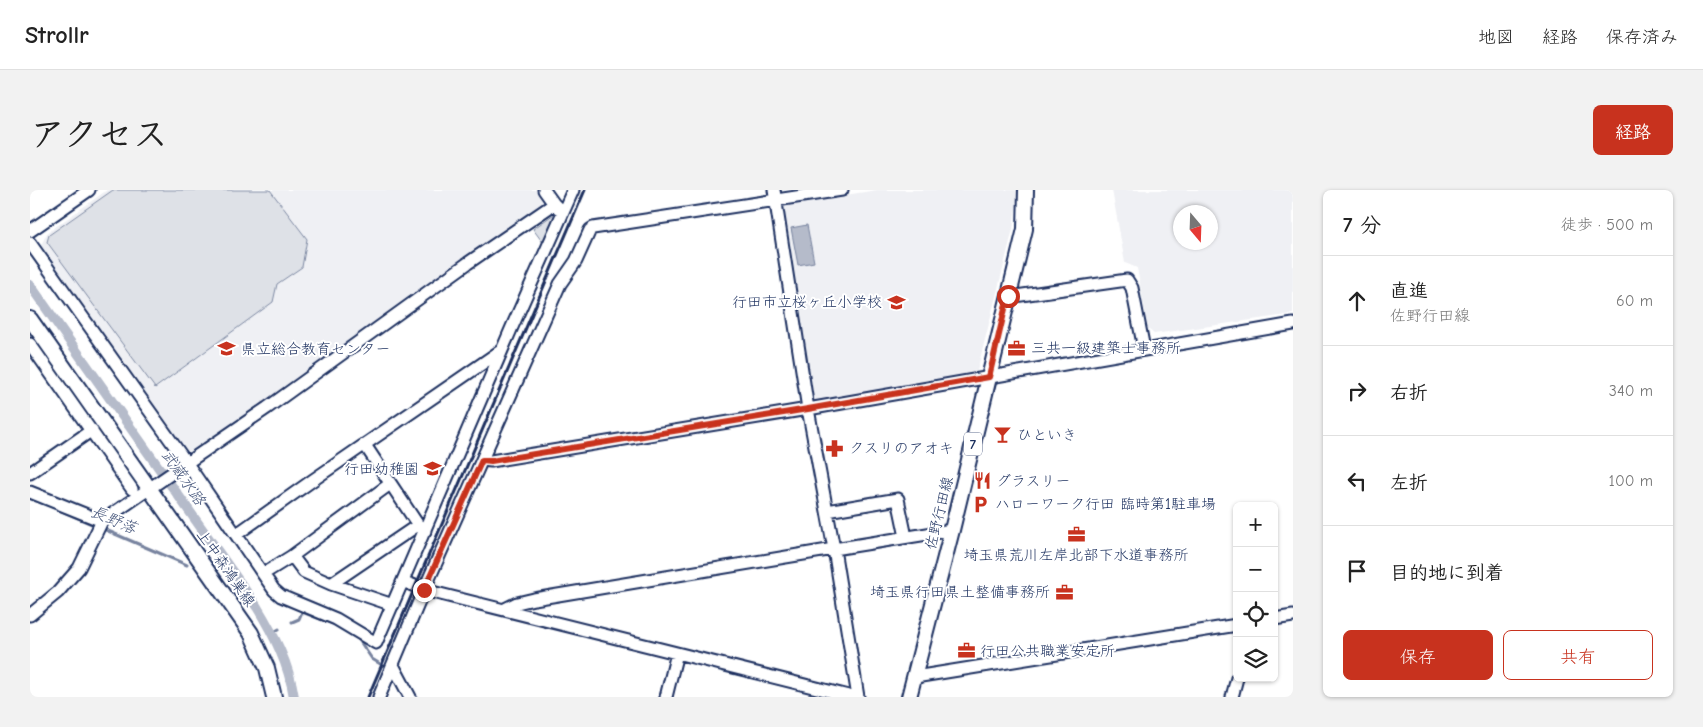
<!DOCTYPE html>
<html lang="ja">
<meta charset="utf-8">
<style>
:root{--surface:#fff;--page:#f2f2f2;--text:#222;--muted:#767676;--line:#e0e0e0;--accent:#c8321e}
body{margin:0;font-family:"Comic Neue","Klee One",sans-serif;background:var(--page);color:var(--text)}
.controls{position:absolute;right:15px;bottom:15px;display:grid;overflow:hidden;border-radius:8px;box-shadow:0 1px 4px #0004}
.controls button{width:45px;height:45px;display:grid;place-items:center;padding:0;border:0;border-bottom:1px solid var(--line);background:var(--surface);color:var(--text);font:25px sans-serif}
.compass{position:absolute;left:1143px;top:15px;width:45px;height:45px;border-radius:50%;background:var(--surface);box-shadow:0 1px 4px #0004;rotate:161deg}
.stop{position:absolute;width:15px;height:15px;margin:-11px;border:4px solid #c8321e;border-radius:50%;background:#fff}
.stop.end{background:#c8321e;border-color:#fff;box-shadow:0 1px 5px #0008}
.list{margin:0;padding:0;list-style:none}
h2{display:flex;justify-content:space-between;align-items:center;height:65px;margin:0;padding:0 20px;font-size:21px}
h2 small{font-size:16px;font-weight:400;color:var(--muted)}
.list li{display:grid;grid-template-columns:32px 1fr auto;gap:15px;align-items:center;box-sizing:border-box;height:90px;padding:0 20px;border-top:1px solid var(--line)}
.list b{display:block;font-size:19px;white-space:nowrap}
.list p{margin:0;font-size:16px;white-space:nowrap;color:var(--muted)}
.list em{font-size:16px;font-style:normal;color:var(--muted)}
.actions{display:flex;gap:10px;padding:15px 20px}
.actions a{flex:1;padding:11px 0;border:1px solid var(--accent);border-radius:8px;text-align:center;font-size:18px;color:var(--accent)}
.actions .main{background:var(--accent);color:#fff}
.icon{flex:none;width:28px;height:28px;fill:none;stroke:currentColor;stroke-width:2;stroke-linecap:round;stroke-linejoin:round}
.map{position:relative;flex:none;width:1263px;height:507px;overflow:hidden;border-radius:8px}
header{display:flex;align-items:center;gap:30px;box-sizing:border-box;height:70px;padding:0 25px;background:var(--surface);border-bottom:1px solid var(--line)}
header strong{font-size:24px}
nav{display:flex;gap:28px;margin-inline-start:auto;font-size:18px}
.intro{display:flex;align-items:center;justify-content:space-between;box-sizing:border-box;height:120px;padding:0 30px}
h1{margin:0;font-size:35px}
.button{padding:12px 22px;border-radius:8px;background:var(--accent);color:#fff;font-size:18px;font-weight:700}
main{display:flex;gap:30px;padding:0 30px}
aside{flex:1;background:var(--surface);border-radius:8px;box-shadow:0 1px 4px #0004}
.map>svg:first-child{display:block}
.built{fill:#eff0f4;fill-rule:evenodd}
.green{fill:#dee1e7;stroke:#7c88a2}
.water{fill:#b5bbca;stroke:#77839f}
.lines{fill:none;stroke-linecap:round;stroke-linejoin:round}
.stream{stroke:#77839f;stroke-width:3}
.canal{stroke:#b5bbca;stroke-width:10}
.minor-casing{stroke:#1b2f5e;stroke-width:15}
.major-casing{stroke:#1b2f5e;stroke-width:18}
.minor{stroke:#fff;stroke-width:11}
.major{stroke:#fff;stroke-width:14}
.rail{stroke:#1b2f5e;stroke-width:3}
.route{stroke:#c8321e;stroke-width:6}
.labels{text-anchor:middle;stroke-width:4;stroke-linejoin:round;paint-order:stroke}
.shield{fill:#fff;stroke:#5f6d8e;stroke-width:1}
.shield-label{font-size:14px;font-weight:bold;fill:#1b2f5e}
.poi-label{font-size:15px;fill:#1b2f5e;stroke:#fff;text-anchor:start}
.street-label{font-size:15px;fill:#1b2f5e;stroke:#fff}
.water-label{font-size:16px;font-style:italic;fill:#49597e;stroke:#fff}
</style>
<header>
<strong>Strollr</strong>
<nav><a>地図</a><a>経路</a><a>保存済み</a></nav>
</header>
<div class="intro"><h1>アクセス</h1><a class="button">経路</a></div>
<main>
<div class="map">
<svg width="1263" height="507" viewBox="0 0 1263 507">
<rect width="100%" height="100%" fill="#fff"/>
<filter id="ink" filterUnits="userSpaceOnUse"><feTurbulence type="fractalNoise" baseFrequency=".02" numOctaves="2"/><feDisplacementMap in="SourceGraphic" scale="10" xChannelSelector="R" yChannelSelector="G"/><feConvolveMatrix kernelMatrix="1 2 1 2 8 2 1 2 1" color-interpolation-filters="sRGB"/></filter>
<g filter="url(#ink)">
<path class="built" d="M77,0h430l7,10 1,4 -351,247h-8l-145,-206 6,-12z
M847,0h141l-5,39 -37,146 -164,28 -29,-198z
M1082,0h181v124l-139,20 -6,-5 -11,-61 -12,-5zM1150,22h30v30h-30z"/>
<path class="green" d="M83,0h157l37,49 -5,28 -25,17 -4,18 -118,86 -108,-146 2,-7z
M524,24l4,5 -12,28 -13,-18z"/>
<path class="water" d="M777,35l7,37 -16,3 -7,-37z"/>
<g class="lines">
<path class="stream" d="M27,319l130,56
M262,432l7,-3 3,-7 34,13
M242,443l7,-4
M327,447l15,22 15,9"/>
<path class="canal" d="M0,95l227,322c17,28 32,57 37,90"/>
<defs>
<path id="minor" d="M514,0l10,14 4,4
M744,0l34,219 26,140 118,-19
M0,41l59,-41
M0,53l156,219 88,128 7,6 55,23 40,24 136,-316 61,-137
M978,107l119,-17 5,8 12,61
M0,154l102,145
M335,255l53,80 7,6
M452,270l9,1 317,-52 485,-85
M0,283l62,-43
M0,302l72,29 165,-113 201,-145 86,-59
M797,321l71,-12 8,38
M207,344l76,-54 189,-130
M262,366l12,16 27,12 62,21
M233,384l29,-18 98,-72
M373,391l21,9 429,107
M301,394l87,-59
M475,419l12,-6 17,-4 300,-50 24,148
M0,425l28,-23 21,-24 23,-47
M1244,429l19,-3
M363,475l17,32
M885,487l322,-52
M349,507l45,-107 136,-306 16,-23 14,-31 3,-2 249,-38
M636,507l11,-44
M1202,507l5,-19"/>
<path id="major" d="M0,129l221,314 16,35 7,29
M879,507l43,-167 73,-301 1,-39"/>
</defs>
<use href="#minor" class="minor-casing"/>
<use href="#major" class="major-casing"/>
<use href="#minor" class="minor"/>
<use href="#major" class="major"/>
<path class="rail" d="M338,507l217,-507"/>
</g>
</g>
<g class="lines" filter="url(#ink)">
<path class="route" d="M394,400l58,-130 9,1 317,-52 181,-32 19,-81"/>
</g>
<defs>
<symbol id="school-bare" viewBox="-9 -9 18 18"><path d="M0-5L7-2L0 1L-7-2ZM-4 1L0 2.5L4 1V4Q0 6-4 4Z" fill="#c8321e" stroke="#fff" stroke-width="2.5" paint-order="stroke"/></symbol>
<symbol id="office-bare" viewBox="-9 -9 18 18"><path d="M-6-3h4V-5.5h4V-3h4V5H-6ZM-1-4.5V-3h2v-1.5ZM-6 0V1H6V0Z" fill="#c8321e" stroke="#fff" stroke-width="2.5" paint-order="stroke"/></symbol>
<symbol id="bar-bare" viewBox="-9 -9 18 18"><path d="M-6-5H6L.8 .8V4.5H3.5V6h-7V4.5H-.8V.8Z" fill="#c8321e" stroke="#fff" stroke-width="2.5" paint-order="stroke"/></symbol>
<symbol id="pharmacy-bare" viewBox="-9 -9 18 18"><path d="M-2-6h4v4h4v4h-4v4h-4v-4h-4v-4h4Z" fill="#c8321e" stroke="#fff" stroke-width="2.5" paint-order="stroke"/></symbol>
<symbol id="restaurant-bare" viewBox="-9 -9 18 18"><path d="M-5-6h1v4h1v-4h1v4h1v-4h1v5L-1.5 .5V6h-2V.5L-5-1ZM5-6V6H3V1.5H1.5Q1.5-4 5-6Z" fill="#c8321e" stroke="#fff" stroke-width="2.5" paint-order="stroke"/></symbol>
<symbol id="parking-bare" viewBox="-9 -9 18 18"><path d="M-3.5-5.5H1a3.5 3.5 0 0 1 0 7H-1V5.5H-3.5ZM-1-3.4V-.6H.8a1.4 1.4 0 0 0 0-2.8Z" fill="#c8321e" stroke="#fff" stroke-width="2.5" paint-order="stroke"/></symbol>
</defs>
<g fill-rule="evenodd">
<use href="#school-bare" x="854" y="100" width="25" height="25"/>
<use href="#office-bare" x="974" y="146" width="25" height="25"/>
<use href="#school-bare" x="184" y="146" width="25" height="25"/>
<use href="#bar-bare" x="960" y="232" width="25" height="25"/>
<use href="#pharmacy-bare" x="792" y="246" width="25" height="25"/>
<use href="#school-bare" x="390" y="266" width="25" height="25"/>
<use href="#restaurant-bare" x="940" y="278" width="25" height="25"/>
<use href="#parking-bare" x="938" y="302" width="25" height="25"/>
<use href="#office-bare" x="1034" y="332" width="25" height="25"/>
<use href="#office-bare" x="1022" y="390" width="25" height="25"/>
<use href="#office-bare" x="924" y="448" width="25" height="25"/>
</g>
<g class="labels">
<rect class="shield" x="934" y="242.5" width="18" height="23" rx="4"/>
<g class="shield-label">
<text x="943" y="259">7</text>
</g>
<g class="poi-label">
<text x="852" y="117" text-anchor="end">行田市立桜ヶ丘小学校</text>
<text x="1001" y="163">三共一級建築士事務所</text>
<text x="211" y="164">県立総合教育センター</text>
<text x="987" y="250">ひといき</text>
<text x="819" y="263">クスリのアオキ</text>
<text x="389" y="284" text-anchor="end">行田幼稚園</text>
<text x="966" y="296">グラスリー</text>
<text x="965" y="319">ハローワーク行田 臨時第1駐車場</text>
<text x="1046" y="370" text-anchor="middle">埼玉県荒川左岸北部下水道事務所</text>
<text x="1020" y="407" text-anchor="end">埼玉県行田県土整備事務所</text>
<text x="950" y="466">行田公共職業安定所</text>
</g>
<g class="street-label">
<text transform="translate(909 323) rotate(-76)" y="5">佐野行田線</text>
<text transform="translate(196 378) rotate(55)" y="5">上中森鴻巣線</text>
</g>
<g class="water-label">
<text transform="translate(154 287) rotate(55)" y="6">武蔵水路</text>
<text transform="translate(84 329) rotate(23)" y="6">長野落</text>
</g>
</g>
</svg>
<div class="controls">
<button>+</button>
<button>−</button>
<button><svg class="icon" aria-label="locate" viewBox="0 0 24 24"><circle cx="12" cy="12" r="6"/><path d="M12 2v4M12 18v4M2 12h4M18 12h4"/></svg></button>
<button><svg class="icon" aria-label="layers" viewBox="0 0 24 24"><path d="M12 4l9 5-9 5-9-5zM3 14l9 5 9-5"/></svg></button>
</div>
<svg class="compass" viewBox="-18 -18 36 36"><path d="M0-13l5 13h-10z" fill="#e53935"/><path d="M0 13l5-13h-10z" fill="#767676"/></svg>
<div class="stop" style="left:978px;top:106px"></div>
<div class="stop end" style="left:394px;top:400px"></div>
</div>
<aside>
<h2>7 分<small>徒歩 · 500 m</small></h2>
<ul class="list">
<li><svg class="icon" aria-label="ahead" viewBox="0 0 24 24"><path d="M12 20V5M6 11l6-6 6 6"/></svg><div><b>直進</b><p>佐野行田線</p></div><em>60 m</em></li>
<li><svg class="icon" aria-label="right" viewBox="0 0 24 24"><path d="M7 20v-9h11M14 6l5 5-5 5"/></svg><div><b>右折</b></div><em>340 m</em></li>
<li><svg class="icon" aria-label="left" viewBox="0 0 24 24"><path d="M17 20v-9H6M10 6l-5 5 5 5"/></svg><div><b>左折</b></div><em>100 m</em></li>
<li><svg class="icon" aria-label="arrive" viewBox="0 0 24 24"><path d="M6 21V4h12l-3 4 3 4H6"/></svg><div><b>目的地に到着</b></div></li>
</ul>
<div class="actions"><a class="main">保存</a><a>共有</a></div>
</aside>
</main>
